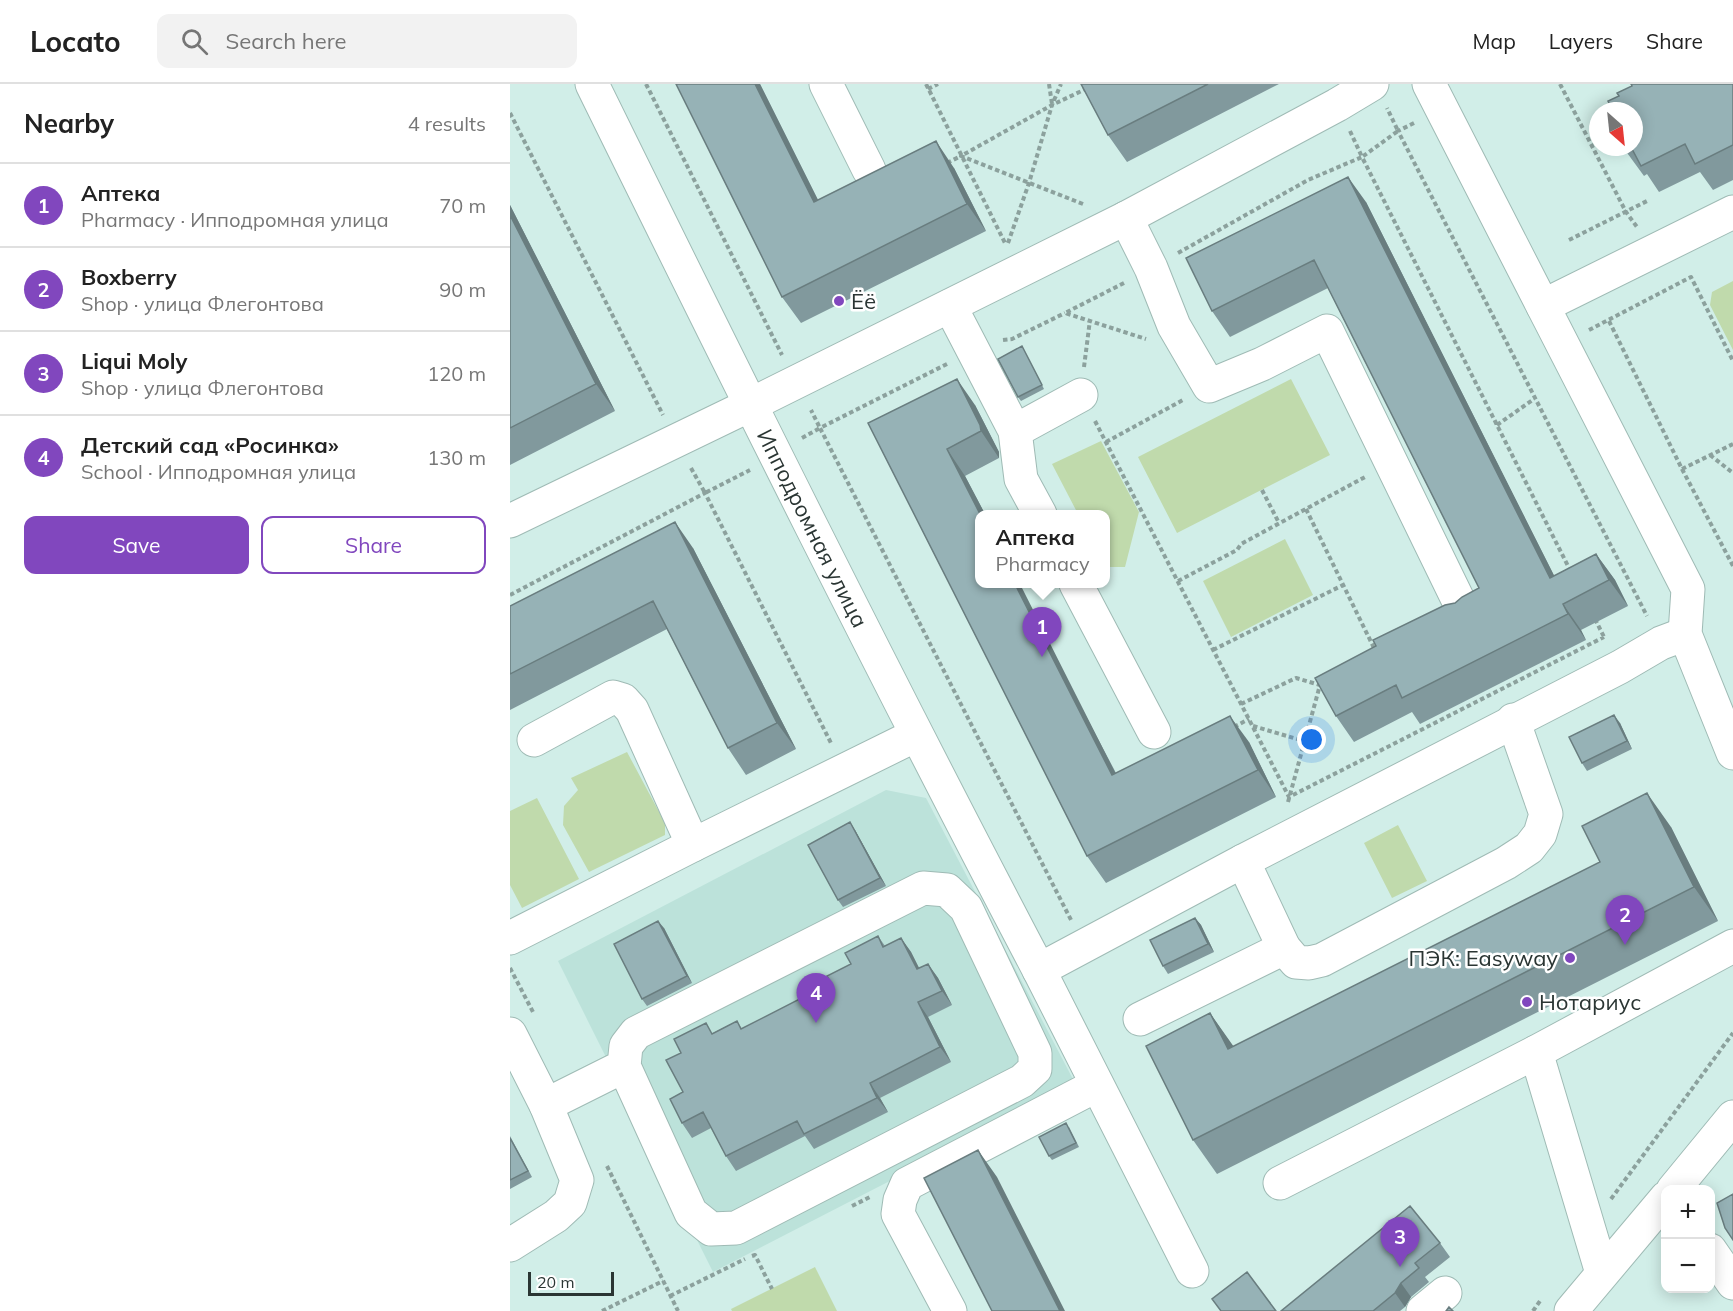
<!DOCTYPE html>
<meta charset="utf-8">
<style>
:root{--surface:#fff;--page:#f2f2f2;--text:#222;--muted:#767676;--line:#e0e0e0;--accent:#8147be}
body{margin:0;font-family:Mulish,sans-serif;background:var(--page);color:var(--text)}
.controls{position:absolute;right:18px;bottom:18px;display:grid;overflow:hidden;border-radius:12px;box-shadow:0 3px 15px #0003}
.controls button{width:54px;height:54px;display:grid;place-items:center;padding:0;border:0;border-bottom:2px solid var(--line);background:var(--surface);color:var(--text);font:30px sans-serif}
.compass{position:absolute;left:1079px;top:18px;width:54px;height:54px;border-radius:50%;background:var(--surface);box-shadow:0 3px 15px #0003;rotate:153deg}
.scale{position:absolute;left:18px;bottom:15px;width:86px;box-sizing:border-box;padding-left:6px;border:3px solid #2a3533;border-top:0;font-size:16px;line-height:21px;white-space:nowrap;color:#2a3533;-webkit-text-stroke:4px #fff;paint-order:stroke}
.you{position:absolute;left:802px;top:656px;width:21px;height:21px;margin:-15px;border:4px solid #fff;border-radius:50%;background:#1a73e8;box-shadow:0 0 0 9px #1a73e833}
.badge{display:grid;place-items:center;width:39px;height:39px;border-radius:50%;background:var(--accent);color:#fff;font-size:20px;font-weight:700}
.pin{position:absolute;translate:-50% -50px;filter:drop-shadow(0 2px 3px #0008)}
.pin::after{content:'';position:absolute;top:32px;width:21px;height:18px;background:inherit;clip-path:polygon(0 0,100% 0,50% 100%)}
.popup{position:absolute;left:465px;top:426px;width:135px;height:78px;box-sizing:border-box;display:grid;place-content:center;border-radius:12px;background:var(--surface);filter:drop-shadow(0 2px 4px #0005);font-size:20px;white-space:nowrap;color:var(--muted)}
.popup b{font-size:22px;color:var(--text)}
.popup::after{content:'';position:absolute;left:50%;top:100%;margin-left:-12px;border:12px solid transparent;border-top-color:var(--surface)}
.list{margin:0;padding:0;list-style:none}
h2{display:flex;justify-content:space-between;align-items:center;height:78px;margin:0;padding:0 24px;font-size:26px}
h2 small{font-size:20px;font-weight:400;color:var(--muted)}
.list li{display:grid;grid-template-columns:39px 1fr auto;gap:18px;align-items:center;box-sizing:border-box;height:84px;padding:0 24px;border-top:2px solid var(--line)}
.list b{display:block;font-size:22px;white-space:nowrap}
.list p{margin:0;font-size:20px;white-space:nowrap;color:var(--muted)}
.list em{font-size:20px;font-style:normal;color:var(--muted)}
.actions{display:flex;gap:12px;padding:18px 24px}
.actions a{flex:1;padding:14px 0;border:2px solid var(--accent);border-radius:12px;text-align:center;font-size:21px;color:var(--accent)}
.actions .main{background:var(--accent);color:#fff}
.icon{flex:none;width:33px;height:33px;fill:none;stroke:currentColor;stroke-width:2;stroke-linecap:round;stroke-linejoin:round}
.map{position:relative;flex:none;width:1223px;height:1227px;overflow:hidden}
header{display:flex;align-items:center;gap:36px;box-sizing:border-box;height:84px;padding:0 30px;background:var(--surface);border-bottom:2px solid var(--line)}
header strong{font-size:28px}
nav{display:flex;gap:33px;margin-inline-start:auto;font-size:21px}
.search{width:420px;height:54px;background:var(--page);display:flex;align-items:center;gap:15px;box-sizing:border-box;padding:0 21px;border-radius:12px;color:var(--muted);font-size:22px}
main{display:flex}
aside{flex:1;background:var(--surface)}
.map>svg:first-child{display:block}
.built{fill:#bce2da}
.green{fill:#c0daac}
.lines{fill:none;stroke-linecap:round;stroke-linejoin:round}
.minor-casing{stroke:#9fbbb5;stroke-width:35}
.path{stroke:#8ca19d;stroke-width:4;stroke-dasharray:4.5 3;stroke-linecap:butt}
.minor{stroke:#fff;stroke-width:33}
.wall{fill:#81999d}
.shaded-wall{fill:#697d7f}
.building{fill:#96b2b6;stroke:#697d7f;stroke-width:1.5}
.poi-dot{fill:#8147be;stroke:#fff;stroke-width:2}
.labels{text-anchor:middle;stroke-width:5;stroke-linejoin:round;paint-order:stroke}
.poi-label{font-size:22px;fill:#2a3533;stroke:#fff;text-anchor:start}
.street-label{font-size:22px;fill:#2a3533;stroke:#fff}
</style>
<header>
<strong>Locato</strong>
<div class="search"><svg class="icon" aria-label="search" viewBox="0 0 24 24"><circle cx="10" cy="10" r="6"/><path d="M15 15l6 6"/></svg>Search here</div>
<nav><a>Map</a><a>Layers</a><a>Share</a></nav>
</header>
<main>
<aside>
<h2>Nearby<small>4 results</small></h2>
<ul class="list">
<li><span class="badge">1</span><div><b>Аптека</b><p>Pharmacy · Ипподромная улица</p></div><em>70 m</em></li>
<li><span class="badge">2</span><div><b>Boxberry</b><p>Shop · улица Флегонтова</p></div><em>90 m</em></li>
<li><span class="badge">3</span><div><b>Liqui Moly</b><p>Shop · улица Флегонтова</p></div><em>120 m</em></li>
<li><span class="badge">4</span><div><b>Детский сад «Росинка»</b><p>School · Ипподромная улица</p></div><em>130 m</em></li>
</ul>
<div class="actions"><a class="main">Save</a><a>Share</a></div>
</aside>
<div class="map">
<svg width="1223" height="1227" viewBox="0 0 1223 1227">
<rect width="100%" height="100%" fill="#d1eee8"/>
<path class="built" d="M376,706l40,8 150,287 -363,187 -155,-311z"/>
<path class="green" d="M1223,197v69l-23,-45 2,-13z
M781,295l39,76 -153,78 -39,-76z
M591,357l38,71 -14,55h-20v-53h-27l-26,-50z
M775,455l28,56 -82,42 -28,-56z
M117,668l38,71v12l-76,37 -26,-47 1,-19 14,-16 -7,-12z
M27,714l42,81 -57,29 -12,-23v-74z
M888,741l29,56 -35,17 -28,-55z
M305,1183l22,44h-105l-1,-2z"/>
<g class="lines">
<defs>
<g id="minor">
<path id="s1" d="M82,0c146,297 293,593 447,886"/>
<path d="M316,0l43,86"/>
<path d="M919,0l259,505 -3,45 48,119"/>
<path d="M616,134l25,50 23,58 35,60 53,-22 65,-33 137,281"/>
<path d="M440,222l65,125 6,48 19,35"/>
<path d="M1033,222l190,-94"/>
<path d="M505,347l66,-36"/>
<path d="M0,437l240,-116 376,-187 211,-113 35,-21"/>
<path d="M566,500l78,148"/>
<path d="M24,656l79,-43 10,3 9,10 61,135"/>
<path d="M733,777l41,87 12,14 13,1 13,-3 184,-97 23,-15 11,-14 6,-20 -33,-94"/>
<path d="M0,854l183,-93 223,-110"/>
<path d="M630,935l144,-71"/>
<path d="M0,950l36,71 31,75 -7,23 -14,13 -46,29"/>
<path d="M1026,968l66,221"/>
<path d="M36,1021l78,-39 2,-20 10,-13 287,-145 24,2 19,18 69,145v16l-13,12 -286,147 -25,1 -20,-16 -67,-147"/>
<path d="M770,1099l256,-131 197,-106"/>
<path d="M1163,1106l60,-73"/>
<path d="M1200,1166l23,33"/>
<path d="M682,1187l-153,-301 204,-109 377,-194 41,-24 24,-9"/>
<path d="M440,1227l-52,-97 2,-14 7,-16 190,-99"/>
<path d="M913,1227l22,-18"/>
<path d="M1061,1227l95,-113"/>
</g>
</defs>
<use href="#minor" class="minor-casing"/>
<path class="path" d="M136,0l136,271
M416,0l79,159
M539,0l3,20
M1050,0l66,128 11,15
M418,5l10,-5
M0,29l153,302
M904,39l-16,8 249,485
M840,47l12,26 36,-26 -11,-23
M437,79l14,-7
M573,120l-122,-48 91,-51 38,-18 -1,-3
M1059,156l80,-40
M498,159l21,-60 23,-78 9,-21
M668,169l130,-73 54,-23 208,413
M614,199l-59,30 81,26
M1099,237l73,148 51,-25
M1079,246l102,-53 42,84
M493,256l9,-1 53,-26
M437,280l-127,64 251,492
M574,283l6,-47
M585,337l194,376 315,-160
M987,341l37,-26
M292,354l18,-10 -9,-18
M596,358l77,-42
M1200,371l23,18
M181,384l14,25 45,-23
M1172,385l51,97
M752,406l17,33
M796,425l69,141
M668,497l59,-31 4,-6 124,-67
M0,511l195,-102 126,250
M1085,535l9,18
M703,566l130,-65
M731,620l55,-26 24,7
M743,642l51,15
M724,643l15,-8
M778,718l32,-117 3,-1
M0,884l23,44
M97,1082l71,145
M1101,1115l122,-166
M342,1122l18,-9
M242,1172l3,-1 17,34
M160,1212l75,-37
M92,1227l61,-30
M1023,1227l7,-10"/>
<use href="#minor" class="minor"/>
</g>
<path class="wall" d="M166,0h84l58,116 136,-32 32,63 -185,92 -19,-26z
M571,0h198l-152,78 -19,-27z
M1223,0v96l-20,10 -13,-18 -41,20 -12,-18 -3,2 -19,-26 -6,-54 13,-10z
M856,118l188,374 42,-22 19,26 13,26 -47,24 5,10 -166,84 -8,-12 -58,30 -18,-26 40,-70 79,-43 24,-15 -151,-300 -98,49 -18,-26z
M0,121l105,206 -105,54z
M514,266l20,39 -23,12 -3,-4z
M465,321l24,47v6l-34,18 20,38h-6l137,259 133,-31 27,55 -170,86 -19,-27 -219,-433z
M183,464l103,201 -50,26 -18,-27 -61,-119 -157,81v-104z
M1110,639l12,26 -45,22 -5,-8z
M1161,743l47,94 -501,253 -24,-34 17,-127 23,34z
M345,746l31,56 -43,21 -5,-7z
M685,834l6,7 13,27 -46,22 -5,-8z
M154,844l28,55 -45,23 -5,-7z
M368,852l7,10 16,-8 10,14 8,16 9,-4 10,14 14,27 -24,12 23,45 -71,36 8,14 -74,37 -9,-13 -69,35 -10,-15 -15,-28 -19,10 -10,-15 1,-31 -2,-39 32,-20 24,-12 5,8 89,-46 20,-19z
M559,1043l10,20 -27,13 -3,-4z
M0,1052l22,41 -22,12z
M930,1159l10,14 -25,20 4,5 -18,15 -6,10 -5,4h-119z"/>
<path class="shaded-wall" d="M245,0h5l72,144 -18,-26z
M426,57l18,27 32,63 -19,-27z
M838,93l18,25 202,401 -18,-25z
M0,121l105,206 -19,-27 -86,-169z
M447,295l18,26 24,47v6l-18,-27z
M437,365l18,27 20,38h-5z
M165,438l18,26 103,201 -19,-26z
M1086,470l19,26 13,26 -19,-26z
M505,500h5l110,218 -18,-27z
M1053,520l18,26 5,10 -18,-26z
M1104,631l6,8 12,26 -5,-8z
M720,632l19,26 27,55 -18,-27z
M1137,709l24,34 47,94 -24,-34z
M340,738l5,8 31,56 -6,-8z
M685,834l6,7 13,27 -6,-8z
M148,837l6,7 28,55 -5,-7z
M391,854l10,14 16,32 -10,-15z
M418,880l10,14 14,27 -10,-14z
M408,918l10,15 23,45 -11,-15z
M700,929l24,34 -6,2z
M360,999l10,15 8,14 -11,-14z
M468,1066l19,27 68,134h-5z
M891,1199l10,14 -6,10 -10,-14z"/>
<path class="building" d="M166,0h79l59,118 122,-61 31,63 -185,93z
M571,0h127l-100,51z
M1121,0h102v61l-38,19 -10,-20 -44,22 -10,-19h3v-36h-21l-5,-10 11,-5 -2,-3 15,-7z
M838,93l202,401 46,-24 13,26 -46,24 5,10 -166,84 -6,-13 -60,31 -21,-38 61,-32 -3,-6 72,-35 10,-2 7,-6 17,-9 -165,-328 -102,51 -26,-53z
M0,131l86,169 -86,44z
M512,262l20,39 -24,12 -20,-38z
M447,295l23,46 1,6 -34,18 33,65h-1v70h36l97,191 118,-59 28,54 -171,86 -219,-433z
M165,438l102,201 -49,25 -75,-147 -143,73v-68z
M1104,631l13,26 -45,22 -13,-26z
M1137,709l47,94 -501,253 -47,-94 64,-33 18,36 372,-187 -18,-36z
M340,738l30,56 -42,22 -30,-55z
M685,834l13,26 -45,22 -13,-26z
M148,837l29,55 -45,23 -28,-55z
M368,852l5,11 18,-9 16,31 11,-5 14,27 -24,11 22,45 -70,36 7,15 -73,36 -7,-13 -71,35 -23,-44 -21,11 -12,-24 13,-7 -17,-32 15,-7 -7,-14 32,-16 6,11 25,-13 4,8 90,-46 -4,-7 24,-12 -6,-11z
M556,1039l10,20 -27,13 -10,-19z
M0,1054l18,33 -18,9z
M468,1066l82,161h-68l-68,-133z
M1223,1110v46l-8,-12 -8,-25z
M900,1122l30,37 -25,20 4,5 -18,15 -6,10 -22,18h-92z
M737,1188l29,39h-55l-9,-12z
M939,1223l4,4h-7z"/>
<g class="poi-dot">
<circle cx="329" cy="217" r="6"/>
<circle cx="1060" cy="874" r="6"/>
<circle cx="1017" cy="918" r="6"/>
</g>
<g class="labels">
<g class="poi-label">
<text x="341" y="225">Ёё</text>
<text x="1048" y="882" text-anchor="end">ПЭК: Easyway</text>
<text x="1029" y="926">Нотариус</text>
</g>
<g class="street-label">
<text dy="8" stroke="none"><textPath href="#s1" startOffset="496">Ипподромная улица</textPath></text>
</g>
</g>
</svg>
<div class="controls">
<button>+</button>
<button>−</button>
</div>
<svg class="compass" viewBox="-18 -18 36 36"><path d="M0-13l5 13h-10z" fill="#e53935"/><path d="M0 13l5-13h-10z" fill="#767676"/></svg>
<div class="scale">20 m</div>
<div class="you"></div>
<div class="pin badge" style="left:532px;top:573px">1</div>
<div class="popup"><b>Аптека</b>Pharmacy</div>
<div class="pin badge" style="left:1115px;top:861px">2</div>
<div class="pin badge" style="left:890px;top:1183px">3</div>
<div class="pin badge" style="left:306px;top:939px">4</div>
</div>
</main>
